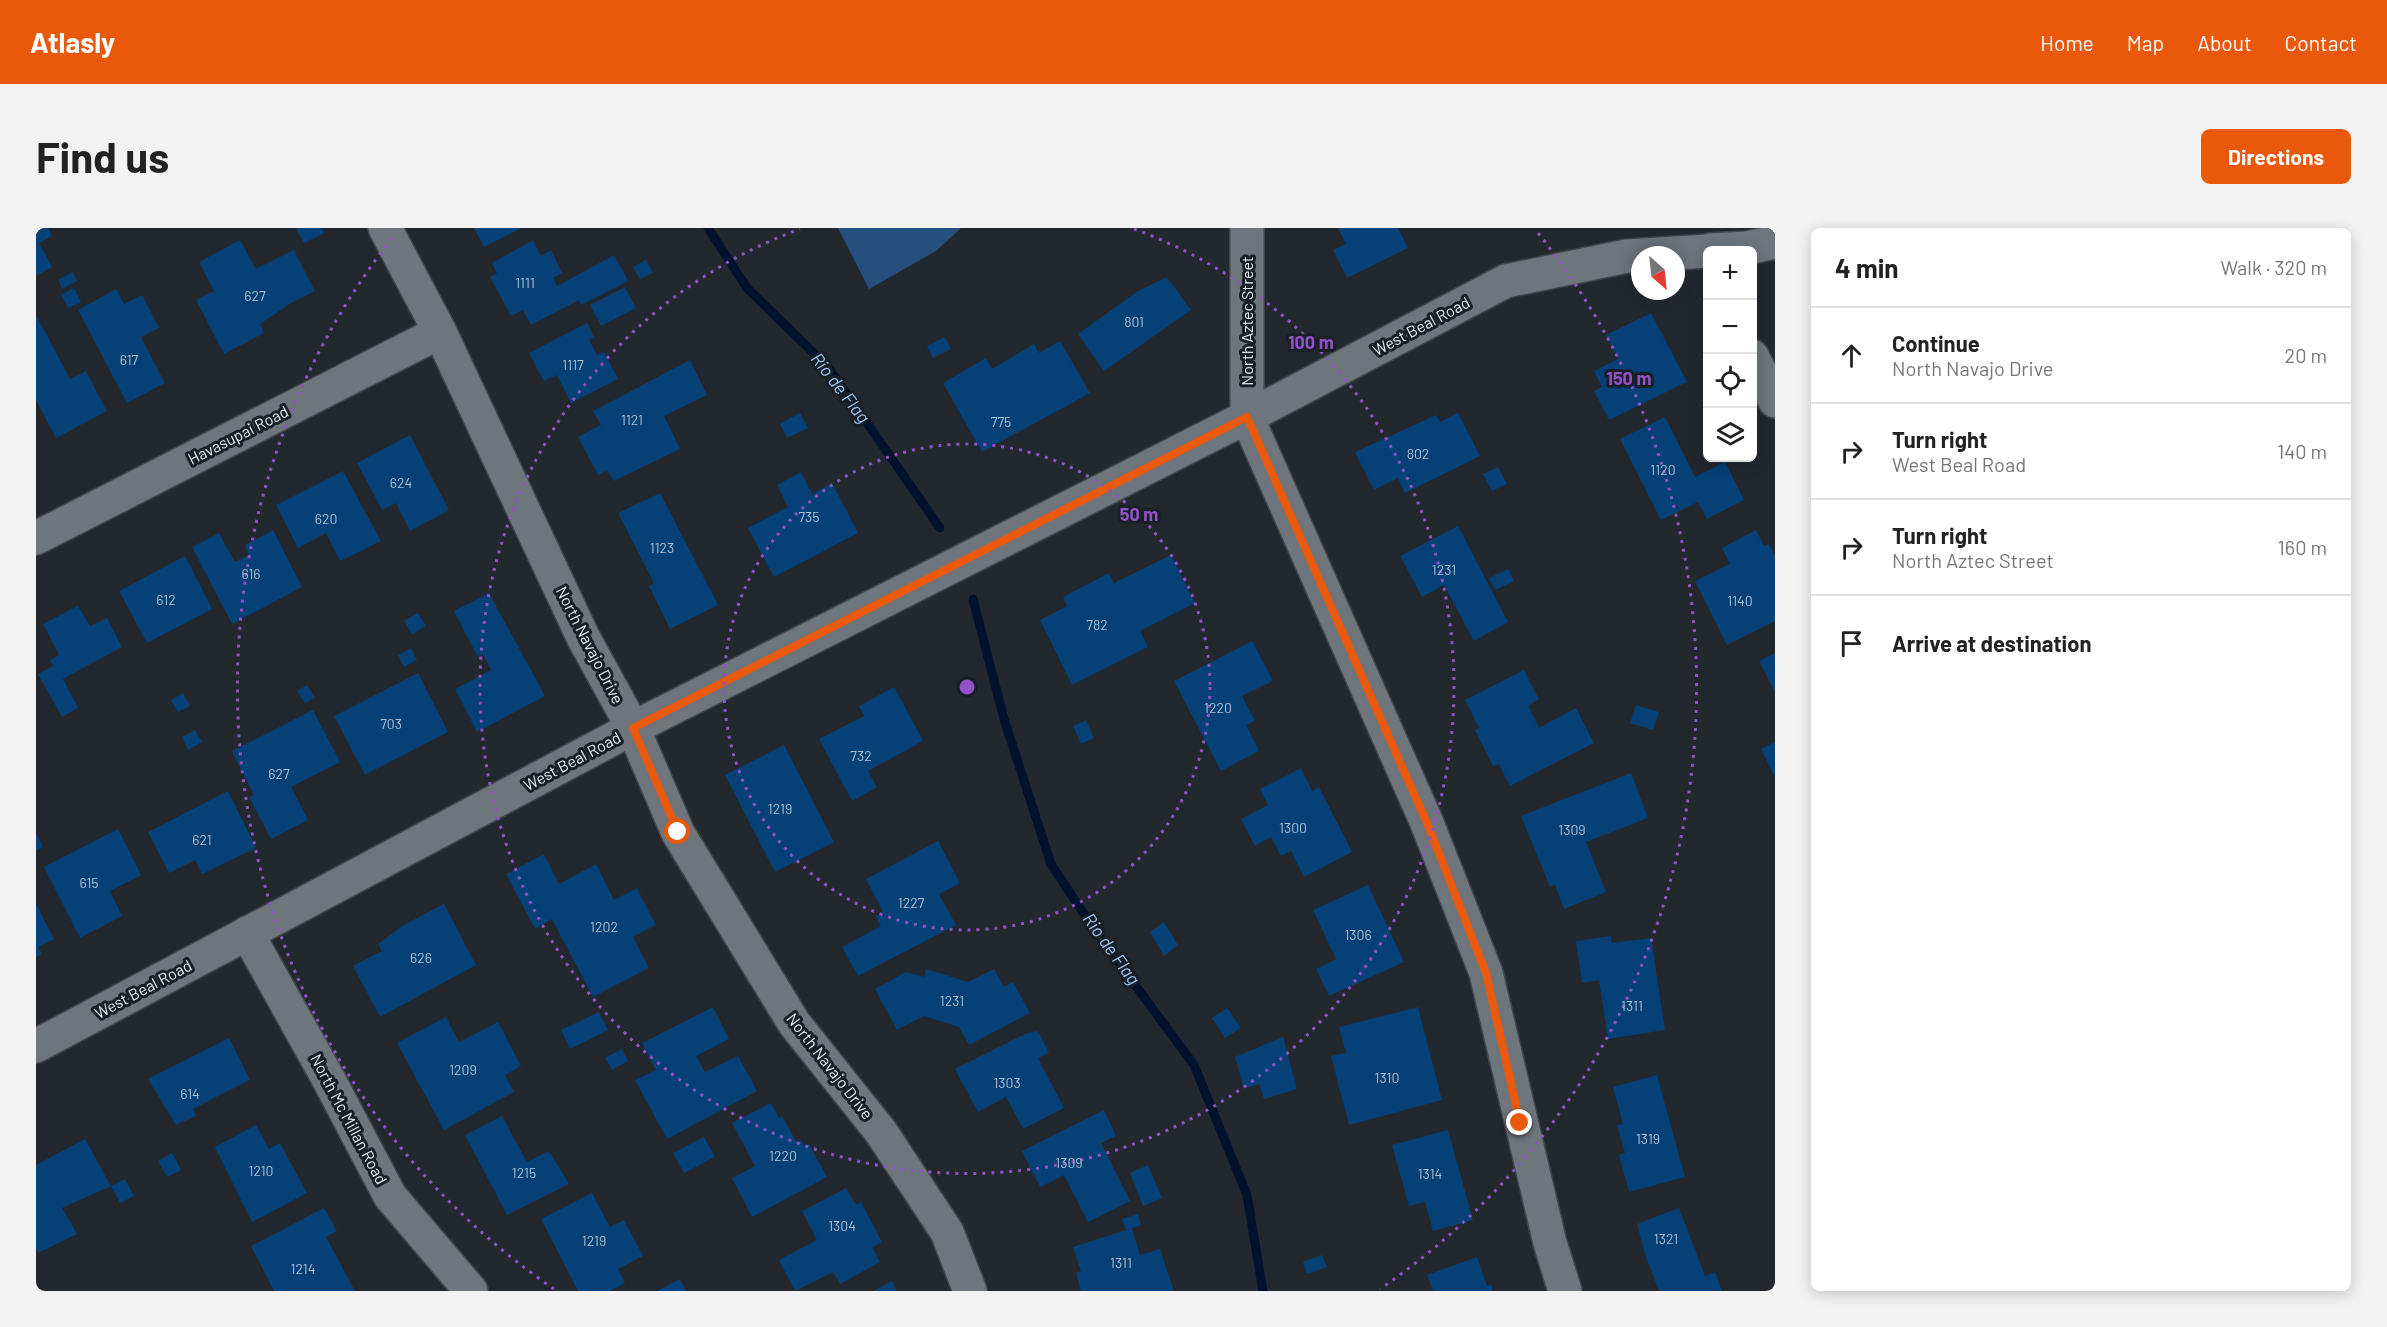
<!DOCTYPE html>
<meta charset="utf-8">
<style>
:root{--surface:#fff;--page:#f2f2f2;--text:#222;--muted:#767676;--line:#e0e0e0;--accent:#ea580c}
body{margin:0;font-family:Barlow,sans-serif;background:var(--page);color:var(--text)}
.controls{position:absolute;right:18px;top:18px;display:grid;overflow:hidden;border-radius:9px;box-shadow:0 3px 15px #0003}
.controls button{width:54px;height:54px;display:grid;place-items:center;padding:0;border:0;border-bottom:2px solid var(--line);background:var(--surface);color:var(--text);font:30px sans-serif}
.compass{position:absolute;left:1595px;top:18px;width:54px;height:54px;border-radius:50%;background:var(--surface);box-shadow:0 3px 15px #0003;rotate:153deg}
.stop{position:absolute;width:18px;height:18px;margin:-14px;border:4px solid #ea580c;border-radius:50%;background:#fff}
.stop.end{background:#ea580c;border-color:#fff;box-shadow:0 2px 6px #0008}
.list{margin:0;padding:0;list-style:none}
h2{display:flex;justify-content:space-between;align-items:center;height:78px;margin:0;padding:0 24px;font-size:26px}
h2 small{font-size:20px;font-weight:400;color:var(--muted)}
.list li{display:grid;grid-template-columns:39px 1fr auto;gap:18px;align-items:center;box-sizing:border-box;height:96px;padding:0 24px;border-top:2px solid var(--line)}
.list b{display:block;font-size:22px;white-space:nowrap}
.list p{margin:0;font-size:20px;white-space:nowrap;color:var(--muted)}
.list em{font-size:20px;font-style:normal;color:var(--muted)}
.icon{flex:none;width:33px;height:33px;fill:none;stroke:currentColor;stroke-width:2;stroke-linecap:round;stroke-linejoin:round}
.map{position:relative;flex:none;width:1739px;height:1063px;overflow:hidden;border-radius:9px}
header{display:flex;align-items:center;gap:36px;box-sizing:border-box;height:84px;padding:0 30px;background:var(--accent);color:#fff}
header strong{font-size:28px}
nav{display:flex;gap:33px;margin-inline-start:auto;font-size:21px}
.intro{display:flex;align-items:center;justify-content:space-between;box-sizing:border-box;height:144px;padding:0 36px}
h1{margin:0;font-size:42px}
.button{padding:15px 27px;border-radius:9px;background:var(--accent);color:#fff;font-size:21px;font-weight:700}
main{display:flex;gap:36px;padding:0 36px}
aside{flex:1;background:var(--surface);border-radius:9px;box-shadow:0 3px 15px #0003}
.map>svg:first-child{display:block}
.green{fill:#254f7c}
.lines{fill:none;stroke-linecap:round;stroke-linejoin:round}
.stream{stroke:#00122e;stroke-width:9}
.building{fill:#054077}
.minor-casing{stroke:#41454b;stroke-width:36}
.minor{stroke:#6e757d;stroke-width:33}
.route{stroke:#ea580c;stroke-width:8}
.ring{fill:none;stroke:#9152c9;stroke-width:3;stroke-dasharray:3 6}
.labels{text-anchor:middle;stroke-width:6;stroke-linejoin:round;paint-order:stroke}
.number-label{font-size:14px;fill:#aec0d2}
.street-label{font-size:16px;fill:#e7ebf0;stroke:#191f25}
.water-label{font-size:18px;font-style:italic;fill:#9dc7f8;stroke:#191f25}
.centre{fill:#9152c9;stroke:#191f25;stroke-width:3}
.ring-label{font-size:18px;text-anchor:middle;font-weight:bold;fill:#9152c9;stroke:#191f25;stroke-width:6;stroke-linejoin:round;paint-order:stroke}
</style>
<header>
<strong>Atlasly</strong>
<nav><a>Home</a><a>Map</a><a>About</a><a>Contact</a></nav>
</header>
<div class="intro"><h1>Find us</h1><a class="button">Directions</a></div>
<main>
<div class="map">
<svg width="1739" height="1063" viewBox="0 0 1739 1063">
<rect width="100%" height="100%" fill="#23282f"/>
<path class="green" d="M802,0h123l-25,23 -67,38z"/>
<g class="lines">
<path class="stream" d="M672,0l39,60 81,79 112,161
M937,371l31,120 47,145 43,65 100,136 53,130 16,96"/>
</g>
<path class="building" d="M0,0h12l4,8 -13,7 13,24 -16,9z
M262,0h23l3,5 -20,10 -8,-14z
M438,0h48l-38,19z
M1302,0h60l10,20 -61,30 -14,-28 13,-6z
M204,12l16,29 38,-19 21,41 -24,12 -31,21 4,9 -40,21 -28,-54 18,-9 -15,-29z
M497,12l8,16 10,-6 11,23 -9,5 4,8 57,-31 14,26 -47,24 -2,-5 -48,25 -8,-15 -12,6 -21,-39 7,-3 -5,-11z
M610,32l7,13 -13,6 -7,-12z
M37,44l4,9 -15,8 -4,-9z
M1131,49l24,33 -87,61 -26,-37 60,-43z
M589,59l11,21 -35,18 -11,-21z
M38,60l7,14 -13,6 -7,-13z
M80,61l8,15 18,-9 17,33 -18,9 24,46 -38,20 -49,-93z
M1615,85l36,69 -78,38 -15,-29 8,-4 -8,-16 24,-12 -12,-24z
M0,87l34,64 16,-8 21,40 -51,27 -20,-38z
M551,95l7,14 -5,3 8,15 7,-3 14,27 -47,24 -14,-28 -13,6 -15,-28z
M909,109l6,12 -18,9 -6,-12z
M1024,113l30,52 -108,59 -39,-69 43,-25 6,11 42,-25 5,9z
M654,132l17,35 -43,21 16,33 -66,32 -7,-11 -9,5 -20,-38 23,-12 -8,-14z
M764,185l8,15 -21,10 -7,-14z
M1422,185l22,43 -75,37 -7,-15 -24,12 -19,-38 81,-37 4,7z
M1629,189l30,60 30,-15 19,38 -37,19 -9,-17 -37,18 -41,-81z
M374,207l39,75 -39,21 -14,-28 -14,7 -25,-47z
M1462,239l9,17 -15,7 -9,-17z
M307,243l38,70 -41,20 -14,-28 -28,15 -22,-43z
M765,244l11,22 20,-11 26,50 -84,44 -26,-49 40,-21 -11,-22z
M624,265l58,112 -48,24 -21,-43 5,-3 -36,-70z
M1422,298l50,96 -34,19 -30,-56 -22,12 -22,-41z
M237,302l29,57 -70,37 -40,-77 27,-14 16,29 14,-7 -4,-10z
M1720,302l8,16 5,-2 6,12v65l-48,24 -32,-64 35,-17 -8,-16z
M1135,327l24,48 -55,28 8,16 -76,38 -32,-65 27,-14 -4,-9 46,-24 5,10z
M149,328l27,53 -65,34 -28,-52z
M1472,341l6,12 -19,9 -6,-12z
M453,365l56,103 -68,36 -22,-43 36,-19 -8,-16 -5,3 -24,-46z
M42,378l12,20 17,-8 15,29 -59,32 15,29 -16,9 -24,-43 15,-8 -3,-6 9,-5 -16,-31z
M382,385l8,13 -14,8 -8,-13z
M1216,413l21,40 -31,15 13,25 -9,4 13,26 -38,20 -47,-90z
M375,420l6,12 -13,7 -6,-12z
M1739,425v39l-16,-31z
M1488,442l15,29 -11,7 11,22 37,-20 18,35 -84,43 -11,-22 -6,2 -18,-36 4,-2 -14,-28z
M382,445l30,59 -83,43 -31,-59z
M271,457l8,13 -10,5 -8,-12z
M858,459l29,54 -55,30 9,16 -25,14 -33,-62 45,-23 -5,-10z
M147,465l7,13 -12,6 -7,-12z
M1600,477l23,7 -6,18 -23,-7z
M277,482l27,52 -49,25 17,33 -37,19 -22,-42 5,-2 -22,-44z
M1050,492l8,18 -13,6 -8,-18z
M159,502l7,12 -14,8 -6,-13z
M1739,514v35l-14,-28z
M748,517l50,97 -59,30 -50,-97z
M1265,540l11,23 7,-4 33,65 -48,25 -13,-26 -10,5 -10,-19 -16,9 -14,-27 27,-14 -8,-16z
M1595,545l17,45 -62,24 20,50 -42,17 -9,-24 -5,2 -29,-71z
M192,563l28,57 -54,26 -7,-14 -26,13 -21,-41z
M82,601l23,46 -31,16 12,25 -42,22 -36,-71z
M0,605l7,14 -7,3z
M902,613l22,42 -21,11 17,31 -98,51 -16,-29 39,-21 -5,-10 7,-4 -17,-33z
M508,626l15,30 37,-20 18,36 23,-12 19,37 -23,12 16,31 -56,29 -41,-78 -17,10 -29,-55z
M1332,657l36,77 -75,34 -13,-27 20,-10 -23,-49z
M0,676l18,35 -16,8 4,7 -6,3z
M408,676l32,61 -96,52 -27,-51 29,-15 -4,-7 24,-18z
M1128,694l14,23 -14,11 -14,-24z
M1575,708l1,7 39,-5 14,92 -57,9 -9,-59 -17,3 -6,-42z
M890,741l42,13 26,-13 10,18 9,-5 17,31 -61,32 -10,-18 -35,-11 -27,14 -22,-41 31,-17 18,5z
M677,779l16,32 -33,17 9,16 33,-16 19,35 -90,48 -32,-59 21,-10 -14,-27z
M1382,779l24,93 -93,25 -18,-69 15,-3 -7,-26z
M1191,780l14,20 -16,10 -13,-20z
M563,784l9,18 -38,19 -9,-19z
M410,789l13,25 39,-20 23,44 -16,9 9,17 -70,38 -47,-87z
M1002,803l11,22 -11,5 26,50 -41,21 -17,-32 -28,15 -23,-43 70,-35z
M1247,809l14,52 -33,10 -5,-15 -15,4 -9,-31z
M193,810l21,42 -57,29 3,7 -20,9 -28,-46z
M586,821l6,12 -16,9 -7,-12z
M1621,847l28,102 -56,15 -10,-37 6,-2 -8,-28 6,-1 -10,-37z
M735,875l8,15 3,-2 14,25 5,-1 3,6 5,-2 18,33 -75,40 -20,-39 23,-12 -23,-43z
M1068,882l12,26 -15,7 29,58 -42,21 -24,-47 -24,12 -18,-36z
M466,888l25,46 22,-11 20,33 -62,31 -42,-80z
M220,897l13,24 11,-6 27,50 -55,29 -37,-75z
M1412,902l25,90 -40,11 -8,-29 -16,4 -17,-61z
M668,909l11,20 -31,16 -11,-20z
M49,911l26,47 -49,22 15,26 -39,19 -2,-5v-83z
M136,925l9,17 -14,7 -9,-16z
M1112,937l14,33 -19,8 -13,-33z
M89,951l9,17 -14,7 -9,-17z
M810,960l10,17 5,-3 21,40 -10,5 8,15 -40,22 -7,-12 -38,19 -16,-31 38,-20 -15,-29z
M556,965l18,34 14,-7 19,36 -25,13 7,14 -15,8h-32l-37,-72z
M288,980l13,23 -11,6 29,54h-81l-23,-45z
M1643,980l26,68 10,-4 7,19h-63l-14,-37 -8,-30z
M1102,986l3,11 -9,3 8,27 20,-6 14,42h-93l-5,-18 5,-2 -8,-24 53,-17 -4,-11z
M1286,1027l5,12 -20,7 -4,-12z
M1441,1029l10,29 4,-1 2,6h-60l-6,-16z
M644,1051l6,12h-29z
M856,1053l5,10h-24z"/>
<g class="lines">
<defs>
<path id="minor" d="M349,0l55,104 143,305 50,91 45,105 116,190 87,109 66,100 23,59
M1211,0v189l180,406 59,150 64,270 15,48
M1674,22l37,-2 28,-6
M1716,128l23,45
M0,310l404,-206
M211,705l82,147 61,116 81,95
M0,818l597,-318 614,-311 259,-136 121,-25 81,-5"/>
</defs>
<use href="#minor" class="minor-casing"/>
<use href="#minor" class="minor"/>
</g>
<g class="lines">
<path class="route" d="M642,604l-45,-104 614,-311 180,406 59,150 34,150"/>
</g>
<g class="ring">
<circle cx="931" cy="459" r="243"/>
<path d="M1098 1A487 487 0 1 1 764 1"/>
<path d="M518 1061A730 730 0 0 1 360 5M1502 5A730 730 0 0 1 1344 1061"/>
</g>
<g class="labels">
<g class="number-label">
<text x="489" y="60">1111</text>
<text x="219" y="73">627</text>
<text x="1098" y="99">801</text>
<text x="93" y="137">617</text>
<text x="537" y="142">1117</text>
<text x="596" y="197">1121</text>
<text x="965" y="199">775</text>
<text x="1382" y="231">802</text>
<text x="1627" y="247">1120</text>
<text x="365" y="260">624</text>
<text x="773" y="294">735</text>
<text x="290" y="296">620</text>
<text x="626" y="325">1123</text>
<text x="1408" y="347">1231</text>
<text x="215" y="351">616</text>
<text x="130" y="377">612</text>
<text x="1704" y="378">1140</text>
<text x="1061" y="402">782</text>
<text x="1182" y="485">1220</text>
<text x="355" y="501">703</text>
<text x="825" y="533">732</text>
<text x="243" y="551">627</text>
<text x="744" y="586">1219</text>
<text x="1257" y="605">1300</text>
<text x="1536" y="607">1309</text>
<text x="166" y="617">621</text>
<text x="53" y="660">615</text>
<text x="875" y="680">1227</text>
<text x="568" y="704">1202</text>
<text x="1322" y="712">1306</text>
<text x="385" y="735">626</text>
<text x="916" y="778">1231</text>
<text x="1596" y="783">1311</text>
<text x="427" y="847">1209</text>
<text x="1351" y="855">1310</text>
<text x="971" y="860">1303</text>
<text x="154" y="871">614</text>
<text x="1612" y="916">1319</text>
<text x="747" y="933">1220</text>
<text x="1033" y="940">1309</text>
<text x="225" y="948">1210</text>
<text x="488" y="950">1215</text>
<text x="1394" y="951">1314</text>
<text x="806" y="1003">1304</text>
<text x="1630" y="1016">1321</text>
<text x="558" y="1018">1219</text>
<text x="1085" y="1040">1311</text>
<text x="267" y="1046">1214</text>
</g>
<g class="street-label">
<text transform="translate(1211 93) rotate(-90)" y="6">North Aztec Street</text>
<text transform="translate(1385 98) rotate(-28)" y="6">West Beal Road</text>
<text transform="translate(202 207) rotate(-27)" y="6">Havasupai Road</text>
<text transform="translate(554 417) rotate(63)" y="6">North Navajo Drive</text>
<text transform="translate(536 533) rotate(-28)" y="6">West Beal Road</text>
<text transform="translate(107 761) rotate(-28)" y="6">West Beal Road</text>
<text transform="translate(794 838) rotate(52)" y="6">North Navajo Drive</text>
<text transform="translate(313 891) rotate(62)" y="6">North Mc Millan Road</text>
</g>
<g class="water-label">
<text transform="translate(804 160) rotate(52)" y="6">Rio de Flag</text>
<text transform="translate(1075 721) rotate(54)" y="6">Rio de Flag</text>
</g>
</g>
<circle cx="931" cy="459" r="9" class="centre"/>
<g class="ring-label">
<text x="1275" y="121">100 m</text>
<text x="1593" y="157">150 m</text>
<text x="1103" y="293">50 m</text>
</g>
</svg>
<div class="controls">
<button>+</button>
<button>−</button>
<button><svg class="icon" aria-label="locate" viewBox="0 0 24 24"><circle cx="12" cy="12" r="6"/><path d="M12 2v4M12 18v4M2 12h4M18 12h4"/></svg></button>
<button><svg class="icon" aria-label="layers" viewBox="0 0 24 24"><path d="M12 4l9 5-9 5-9-5zM3 14l9 5 9-5"/></svg></button>
</div>
<svg class="compass" viewBox="-18 -18 36 36"><path d="M0-13l5 13h-10z" fill="#e53935"/><path d="M0 13l5-13h-10z" fill="#767676"/></svg>
<div class="stop" style="left:642px;top:604px"></div>
<div class="stop end" style="left:1484px;top:895px"></div>
</div>
<aside>
<h2>4 min<small>Walk · 320 m</small></h2>
<ul class="list">
<li><svg class="icon" aria-label="ahead" viewBox="0 0 24 24"><path d="M12 20V5M6 11l6-6 6 6"/></svg><div><b>Continue</b><p>North Navajo Drive</p></div><em>20 m</em></li>
<li><svg class="icon" aria-label="right" viewBox="0 0 24 24"><path d="M7 20v-9h11M14 6l5 5-5 5"/></svg><div><b>Turn right</b><p>West Beal Road</p></div><em>140 m</em></li>
<li><svg class="icon" aria-label="right" viewBox="0 0 24 24"><path d="M7 20v-9h11M14 6l5 5-5 5"/></svg><div><b>Turn right</b><p>North Aztec Street</p></div><em>160 m</em></li>
<li><svg class="icon" aria-label="arrive" viewBox="0 0 24 24"><path d="M6 21V4h12l-3 4 3 4H6"/></svg><div><b>Arrive at destination</b></div></li>
</ul>
</aside>
</main>
